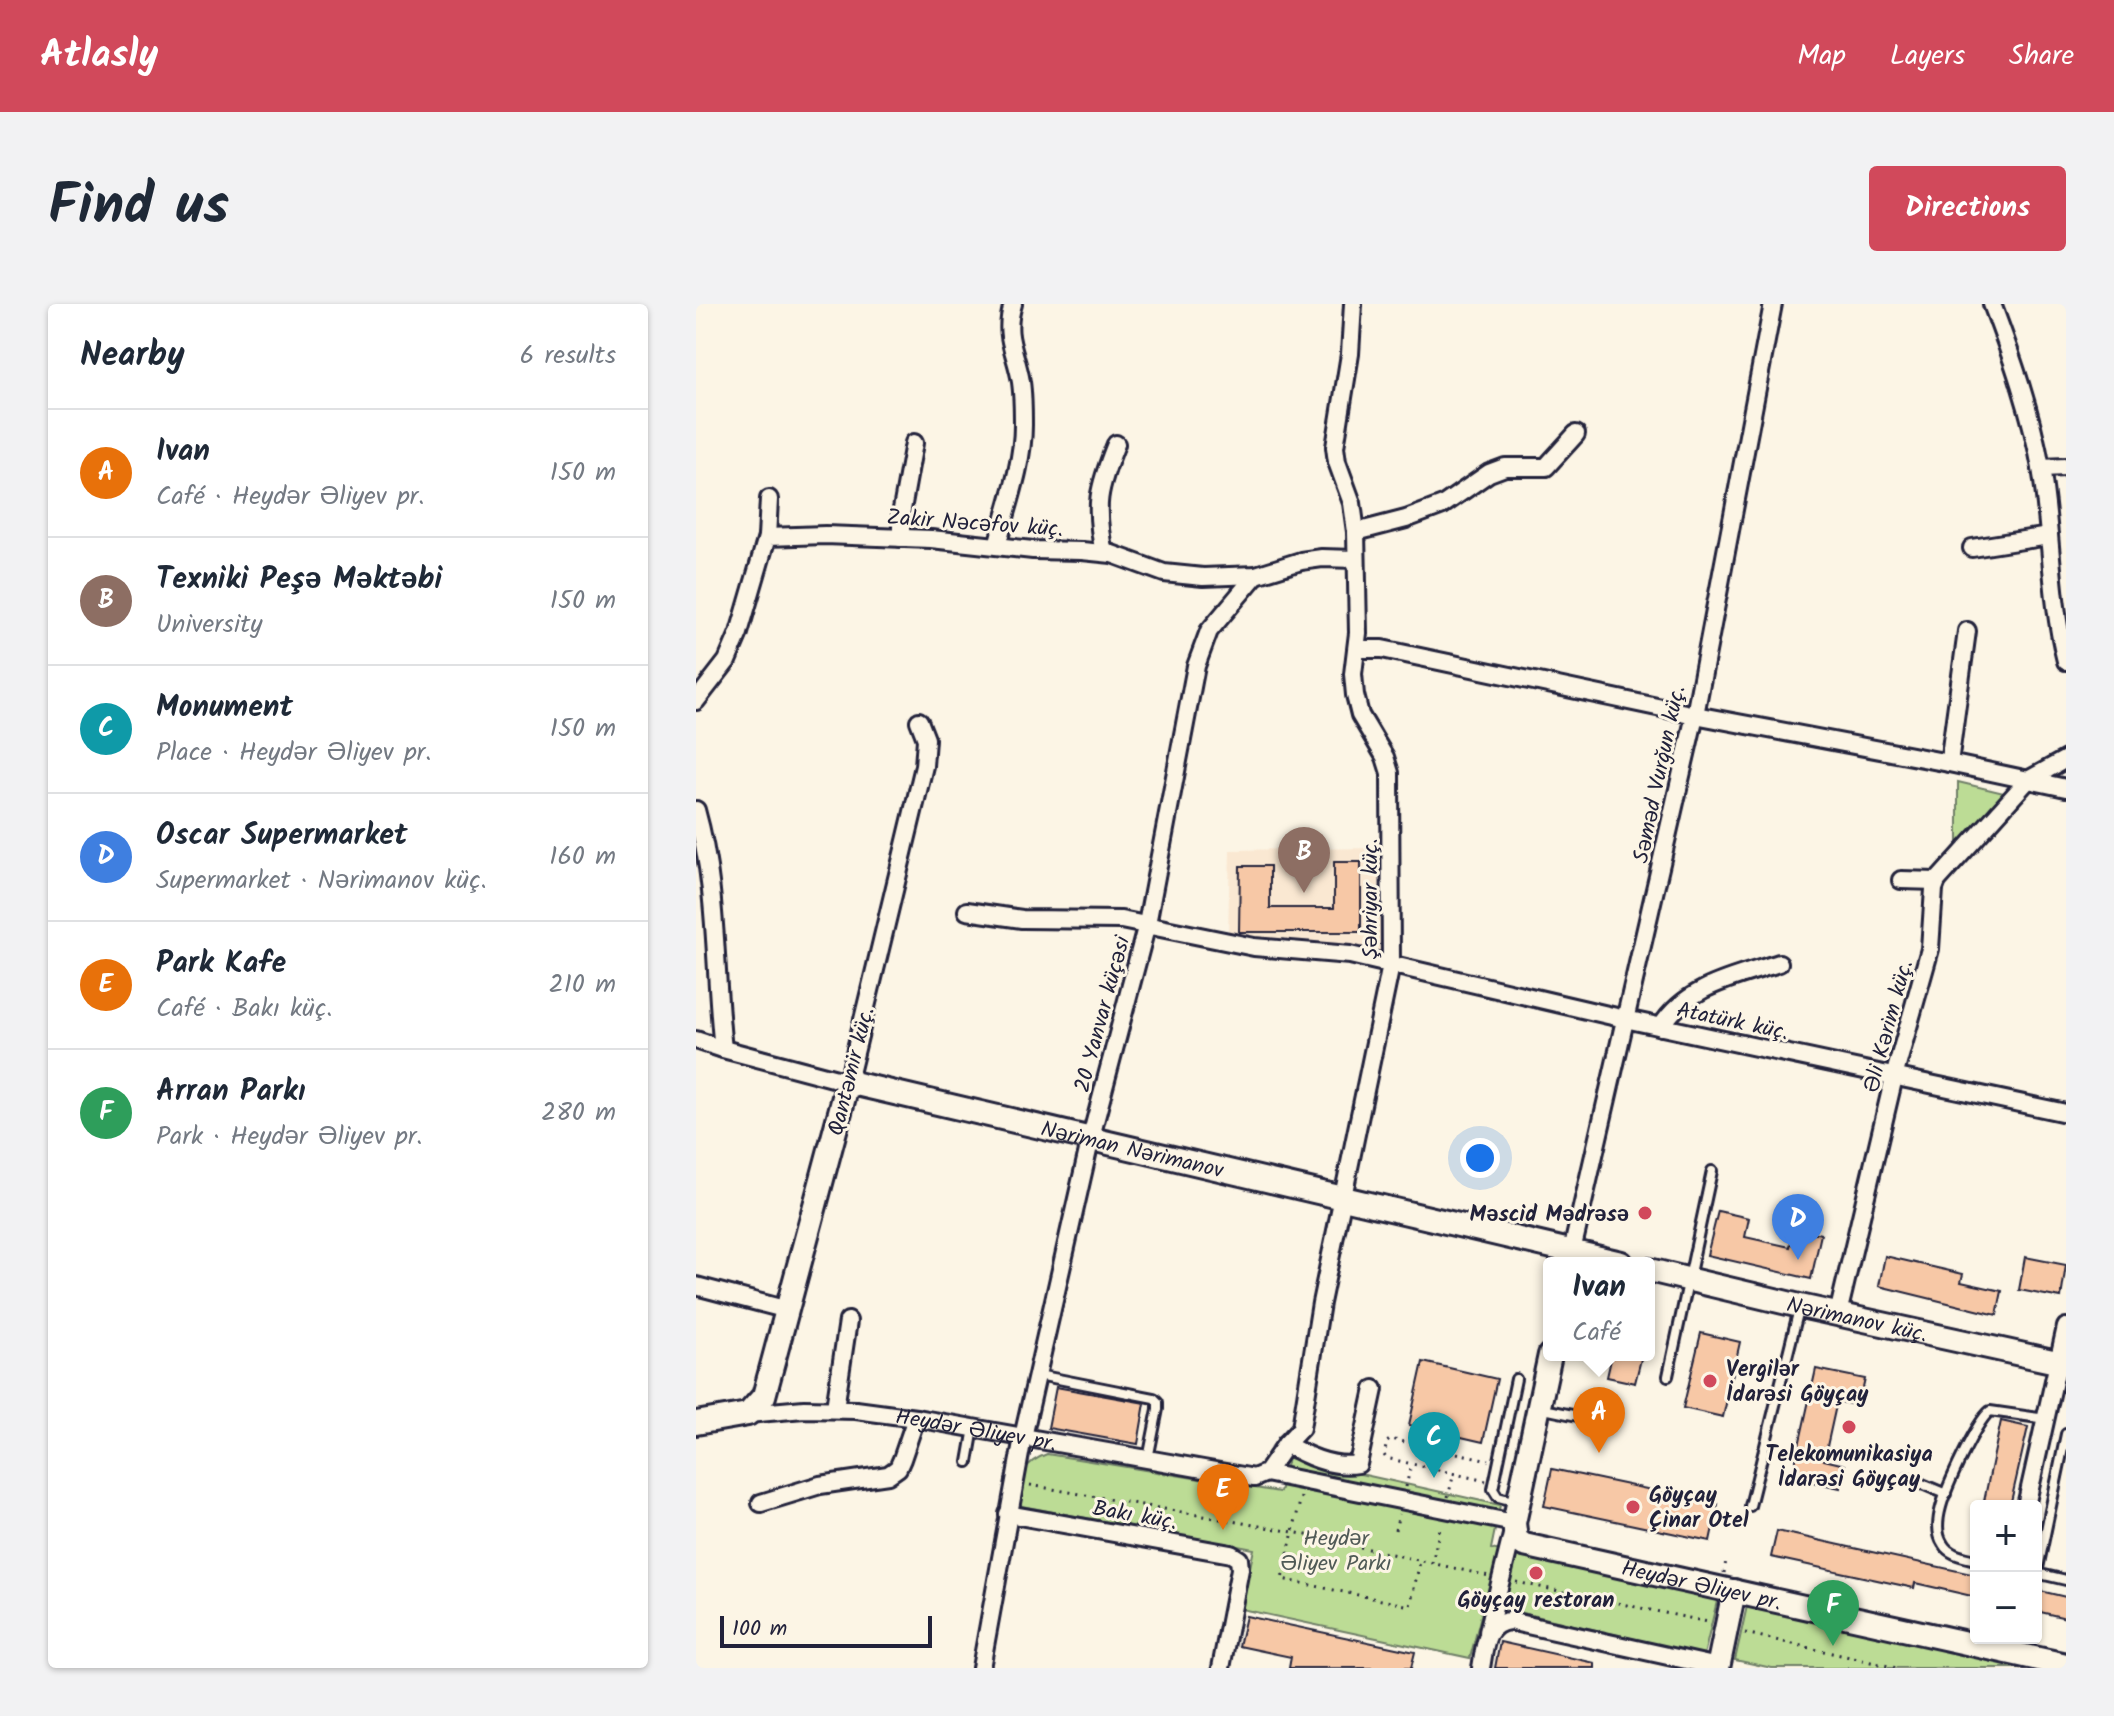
<!DOCTYPE html>
<meta charset="utf-8">
<style>
:root{--surface:#fff;--page:#f2f2f3;--text:#1f2937;--muted:#747a83;--line:#e0e1e3;--accent:#d1495b}
body{margin:0;font-family:Kalam,sans-serif;background:var(--page);color:var(--text)}
.controls{position:absolute;right:24px;bottom:24px;display:grid;overflow:hidden;border-radius:8px;box-shadow:0 2px 6px #0004}
.controls button{width:72px;height:72px;display:grid;place-items:center;padding:0;border:0;border-bottom:2px solid var(--line);background:var(--surface);color:var(--text);font:40px sans-serif}
.scale{position:absolute;left:24px;bottom:20px;width:212px;box-sizing:border-box;padding-left:8px;border:4px solid #22223b;border-top:0;font-size:22px;line-height:28px;white-space:nowrap;color:#22223b;-webkit-text-stroke:6px #fcf5e5;paint-order:stroke}
.you{position:absolute;left:784px;top:854px;width:28px;height:28px;margin:-20px;border:6px solid #fff;border-radius:50%;background:#1a73e8;box-shadow:0 0 0 12px #1a73e833}
.badge{display:grid;place-items:center;width:52px;height:52px;border-radius:50%;background:var(--accent);color:#fff;font-size:26px;font-weight:700}
.pin{position:absolute;translate:-50% -66px;filter:drop-shadow(0 2px 4px #0008)}
.pin::after{content:'';position:absolute;top:42px;width:28px;height:24px;background:inherit;clip-path:polygon(0 0,100% 0,50% 100%)}
.popup{position:absolute;left:847px;top:953px;width:112px;height:104px;box-sizing:border-box;display:grid;place-content:center;border-radius:8px;background:var(--surface);filter:drop-shadow(0 2px 6px #0005);font-size:26px;white-space:nowrap;color:var(--muted)}
.popup b{font-size:30px;color:var(--text)}
.popup::after{content:'';position:absolute;left:50%;top:100%;margin-left:-16px;border:16px solid transparent;border-top-color:var(--surface)}
.list{margin:0;padding:0;list-style:none}
h2{display:flex;justify-content:space-between;align-items:center;height:104px;margin:0;padding:0 32px;font-size:34px}
h2 small{font-size:26px;font-weight:400;color:var(--muted)}
.list li{display:grid;grid-template-columns:52px 1fr auto;gap:24px;align-items:center;box-sizing:border-box;height:128px;padding:0 32px;border-top:2px solid var(--line)}
.list b{display:block;font-size:30px;white-space:nowrap}
.list p{margin:0;font-size:26px;white-space:nowrap;color:var(--muted)}
.list em{font-size:26px;font-style:normal;color:var(--muted)}
.map{position:relative;flex:none;width:1370px;height:1364px;overflow:hidden;border-radius:8px}
header{display:flex;align-items:center;gap:48px;box-sizing:border-box;height:112px;padding:0 40px;background:var(--accent);color:#fff}
header strong{font-size:38px}
nav{display:flex;gap:44px;margin-inline-start:auto;font-size:28px}
.intro{display:flex;align-items:center;justify-content:space-between;box-sizing:border-box;height:192px;padding:0 48px}
h1{margin:0;font-size:56px}
.button{padding:20px 36px;border-radius:8px;background:var(--accent);color:#fff;font-size:28px;font-weight:700}
main{display:flex;gap:48px;padding:0 48px}
aside{flex:1;background:var(--surface);border-radius:8px;box-shadow:0 2px 6px #0004}
.map>svg:first-child{display:block}
.built{fill:#fae8d2}
.green{fill:#bcdc95;stroke:#6f7f68;stroke-width:2}
.building{fill:#f7c8a6;stroke:#22223b;stroke-width:2}
.lines{fill:none;stroke-linecap:round;stroke-linejoin:round}
.lane-casing{stroke:#22223b;stroke-width:14}
.street-casing{stroke:#22223b;stroke-width:22}
.secondary-casing{stroke:#22223b;stroke-width:28}
.path{stroke:#22223b;stroke-width:3;stroke-dasharray:2 6;stroke-linecap:butt}
.lane{stroke:#fcf5e5;stroke-width:8}
.street{stroke:#fcf5e5;stroke-width:16}
.secondary{stroke:#fcf5e5;stroke-width:22}
.poi-dot{fill:#d1495b;stroke:#fcf5e5;stroke-width:3}
.labels{text-anchor:middle;stroke-width:6;stroke-linejoin:round;paint-order:stroke}
.street-label{font-size:22px;fill:#22223b;stroke:#fcf5e5}
.poi-label{font-size:22px;font-weight:bold;fill:#22223b;stroke:#fcf5e5;text-anchor:start}
.park-label{font-size:22px;fill:#505a56;stroke:#fcf5e5}
</style>
<header>
<strong>Atlasly</strong>
<nav><a>Map</a><a>Layers</a><a>Share</a></nav>
</header>
<div class="intro"><h1>Find us</h1><a class="button">Directions</a></div>
<main>
<aside>
<h2>Nearby<small>6 results</small></h2>
<ul class="list">
<li><span class="badge" style="background:#e8710a">A</span><div><b>Ivan</b><p>Café · Heydər Əliyev pr.</p></div><em>150 m</em></li>
<li><span class="badge" style="background:#8d6e63">B</span><div><b>Texniki Peşə Məktəbi</b><p>University</p></div><em>150 m</em></li>
<li><span class="badge" style="background:#0f9aa8">C</span><div><b>Monument</b><p>Place · Heydər Əliyev pr.</p></div><em>150 m</em></li>
<li><span class="badge" style="background:#3f7fe0">D</span><div><b>Oscar Supermarket</b><p>Supermarket · Nərimanov küç.</p></div><em>160 m</em></li>
<li><span class="badge" style="background:#e8710a">E</span><div><b>Park Kafe</b><p>Café · Bakı küç.</p></div><em>210 m</em></li>
<li><span class="badge" style="background:#2e9e5b">F</span><div><b>Arran Parkı</b><p>Park · Heydər Əliyev pr.</p></div><em>280 m</em></li>
</ul>
</aside>
<div class="map">
<svg width="1370" height="1364" viewBox="0 0 1370 1364">
<rect width="100%" height="100%" fill="#fcf5e5"/>
<filter id="ink" filterUnits="userSpaceOnUse"><feTurbulence type="fractalNoise" baseFrequency=".0125" numOctaves="2"/><feDisplacementMap in="SourceGraphic" scale="16" xChannelSelector="R" yChannelSelector="G"/><feConvolveMatrix kernelMatrix="1 2 1 2 8 2 1 2 1" color-interpolation-filters="sRGB"/></filter>
<g filter="url(#ink)">
<path class="built" d="M683,544l2,105 -153,-17 2,-86z"/>
<path class="green" d="M1262,478l46,11 -46,51z
M351,1150l233,38 8,-34 212,47 -9,44 227,48 -14,58 -220,-51 -14,54 -229,-49 13,-60 -238,-44c5,-26 3,-41 31,-51z
M1051,1302l280,62h-255l-37,-8z"/>
<path class="building" d="M638,558h27v70h-122l1,-66h30v42h64z
M1022,907l31,7 -4,19 45,10 4,-19 27,6 -10,45 -104,-24z
M1189,952l78,18 -2,8 41,9 -5,24 -118,-29z
M1329,953l41,8 -5,33 -42,-8z
M1005,1029l39,9 -17,75 -40,-9z
M916,1051h30l-7,28 -28,-6z
M727,1058l74,17 -14,63 -74,-17z
M1120,1065l49,10 -6,27 -22,-5 -13,59 21,5 -5,23 -48,-11z
M360,1083l89,16 -7,41 -90,-16z
M1305,1117l27,6 -18,79h-27z
M856,1165l166,35 -8,37 -166,-35z
M1081,1227l199,44v22l-61,-14 -1,5 -143,-31z
M1340,1286l30,7v21l-30,-7z
M550,1312l169,36 -4,16h-122l2,-11 -52,-11z
M804,1338l95,21v5h-100z"/>
<g class="lines">
<defs>
<path id="lane" d="M342,1071l116,23 4,4v7l-10,50
M972,1072l44,-205
M820,1075l-23,110 5,8 19,5
M843,1104l48,10
M272,1158l6,-34
M1212,1174l38,16
M1054,1202l49,-197
M1280,1256c-12,-3 -27,-5 -33,-16 -7,-10 -5,-26 -2,-37 5,-19 35,-85 49,-96l56,8
M1340,1269l30,7
M1341,1269l29,-139"/>
<g id="street">
<path d="M1296,0c20,53 39,108 49,164 11,64 9,130 25,193"/>
<path d="M1345,164l25,-1"/>
<path d="M660,228l50,-13 37,-14 46,-32 16,-6h41l30,-33"/>
<path d="M71,233l2,-38"/>
<path d="M205,234v-23l13,-72"/>
<path d="M301,242c10,-39 26,-81 26,-121 0,-14 0,-29 -2,-43 -5,-31 -18,-45 -8,-78"/>
<path d="M1276,244l77,-12"/>
<path d="M408,249c-10,-48 -6,-64 12,-109"/>
<path d="M661,345h25l313,66 254,48 117,25"/>
<path d="M0,397l31,-40 12,-28 28,-96 58,-2 106,4 102,11 49,1 30,3 52,19 39,4 53,-2 45,-14 21,-3 33,1"/>
<path d="M1253,459l18,-132"/>
<path d="M0,506c22,78 18,159 27,239"/>
<path d="M1205,576l36,1"/>
<path d="M271,607l55,8 99,1 133,27 96,8 275,64 441,94"/>
<path d="M965,723c25,-41 75,-50 118,-64"/>
<path d="M0,736l27,9 125,33 76,-316 2,-27 -7,-18"/>
<path d="M876,947l123,-536 78,-411"/>
<path d="M0,982l92,24"/>
<path d="M1142,1010l56,-237 36,-128 4,-60 3,-8 91,-101 38,-21"/>
<path d="M139,1104l13,-87"/>
<path id="s1" d="M52,1110l56,-5 52,1 60,8 338,60 12,-5 20,-29 15,-16 20,-125 70,-338 -1,-192 -5,-16 -25,-42 -5,-20 -2,-21 5,-41 -2,-101 -4,-29 -15,-41 -2,-15 15,-93 3,-50"/>
<path d="M590,1140c20,12 48,24 72,20l16,-75"/>
<path d="M570,1169l248,50"/>
<path d="M65,1199l59,-18 68,-10 10,-7 4,-9 14,-41"/>
<path d="M1330,1202l40,-179"/>
<path d="M312,1210l223,40 8,5 1,10 -19,99"/>
<path d="M792,1328l25,-101"/>
<path d="M285,1364l42,-231 68,-300 56,-213 49,-258 13,-35 47,-56"/>
<path d="M785,1364c4,-21 3,-44 28,-47l209,46"/>
</g>
<g id="secondary">
<path id="s2" d="M953,966l151,36 266,58"/>
<path id="s3" d="M854,1051l-36,168 2,16 8,6 542,120"/>
<path id="s4" d="M0,1119l52,-9 16,-18 84,-314 773,181"/>
<path d="M1022,1364l16,-77"/>
</g>
</defs>
<use href="#lane" class="lane-casing"/>
<use href="#street" class="street-casing"/>
<use href="#secondary" class="secondary-casing"/>
<path class="path" d="M790,1177l-100,-23 -2,-3 3,-13 4,-3 98,21
M334,1181l263,47 196,44
M710,1183l5,-23
M605,1193l-19,82 128,27 10,-44
M752,1193l6,-24
M699,1226l4,-16
M736,1259l9,-39
M1028,1269l2,-13
M820,1278l192,40
M1049,1329l152,35"/>
<use href="#lane" class="lane"/>
<use href="#street" class="street"/>
<use href="#secondary" class="secondary"/>
</g>
</g>
<g class="poi-dot">
<circle cx="949" cy="909" r="8"/>
<circle cx="1014" cy="1077" r="8"/>
<circle cx="1153" cy="1123" r="8"/>
<circle cx="937" cy="1203" r="8"/>
<circle cx="840" cy="1269" r="8"/>
</g>
<g class="labels">
<g class="street-label">
<text transform="translate(279 218) rotate(4)" y="8">Zakir Nəcəfov küç.</text>
<text transform="translate(962 470) rotate(-78)" y="8">Səməd Vurğun küç.</text>
<text transform="translate(673 595) rotate(-90)" y="8">Şəhriyar küç.</text>
<text transform="translate(405 710) rotate(-75)" y="8">20 Yanvar küçəsi</text>
<text transform="translate(1037 716) rotate(12)" y="8">Atatürk küç.</text>
<text transform="translate(1191 722) rotate(-75)" y="8">Əli Kərim küç.</text>
<text transform="translate(154 767) rotate(-76)" y="8">Qantəmir küç.</text>
<text dy="8" stroke="none"><textPath href="#s4" startOffset="694">Nəriman Nərimanov</textPath></text>
<text dy="8" stroke="none"><textPath href="#s2" startOffset="214">Nərimanov küç.</textPath></text>
<text dy="8" stroke="none"><textPath href="#s1" startOffset="230">Heydər Əliyev pr.</textPath></text>
<text transform="translate(439 1210) rotate(10)" y="8">Bakı küç.</text>
<text dy="8" stroke="none"><textPath href="#s3" startOffset="380">Heydər Əliyev pr.</textPath></text>
</g>
<g class="poi-label">
<text x="933" y="917" text-anchor="end">Məscid Mədrəsə</text>
<text x="1030" y="1072">Vergilər<tspan x="1030" dy="25">İdarəsi Göyçay</tspan></text>
<text x="1153" y="1157" text-anchor="middle">Telekomunikasiya<tspan x="1153" dy="25">İdarəsi Göyçay</tspan></text>
<text x="953" y="1198">Göyçay<tspan x="953" dy="25">Çinar Otel</tspan></text>
<text x="840" y="1303" text-anchor="middle">Göyçay restoran</text>
</g>
<g class="park-label">
<text x="640" y="1241">Heydər<tspan x="640" dy="25">Əliyev Parkı</tspan></text>
</g>
</g>
</svg>
<div class="controls">
<button>+</button>
<button>−</button>
</div>
<div class="scale">100 m</div>
<div class="you"></div>
<div class="pin badge" style="left:903px;top:1149px;background:#e8710a">A</div>
<div class="popup"><b>Ivan</b>Café</div>
<div class="pin badge" style="left:608px;top:589px;background:#8d6e63">B</div>
<div class="pin badge" style="left:738px;top:1174px;background:#0f9aa8">C</div>
<div class="pin badge" style="left:1102px;top:956px;background:#3f7fe0">D</div>
<div class="pin badge" style="left:527px;top:1226px;background:#e8710a">E</div>
<div class="pin badge" style="left:1137px;top:1342px;background:#2e9e5b">F</div>
</div>
</main>
